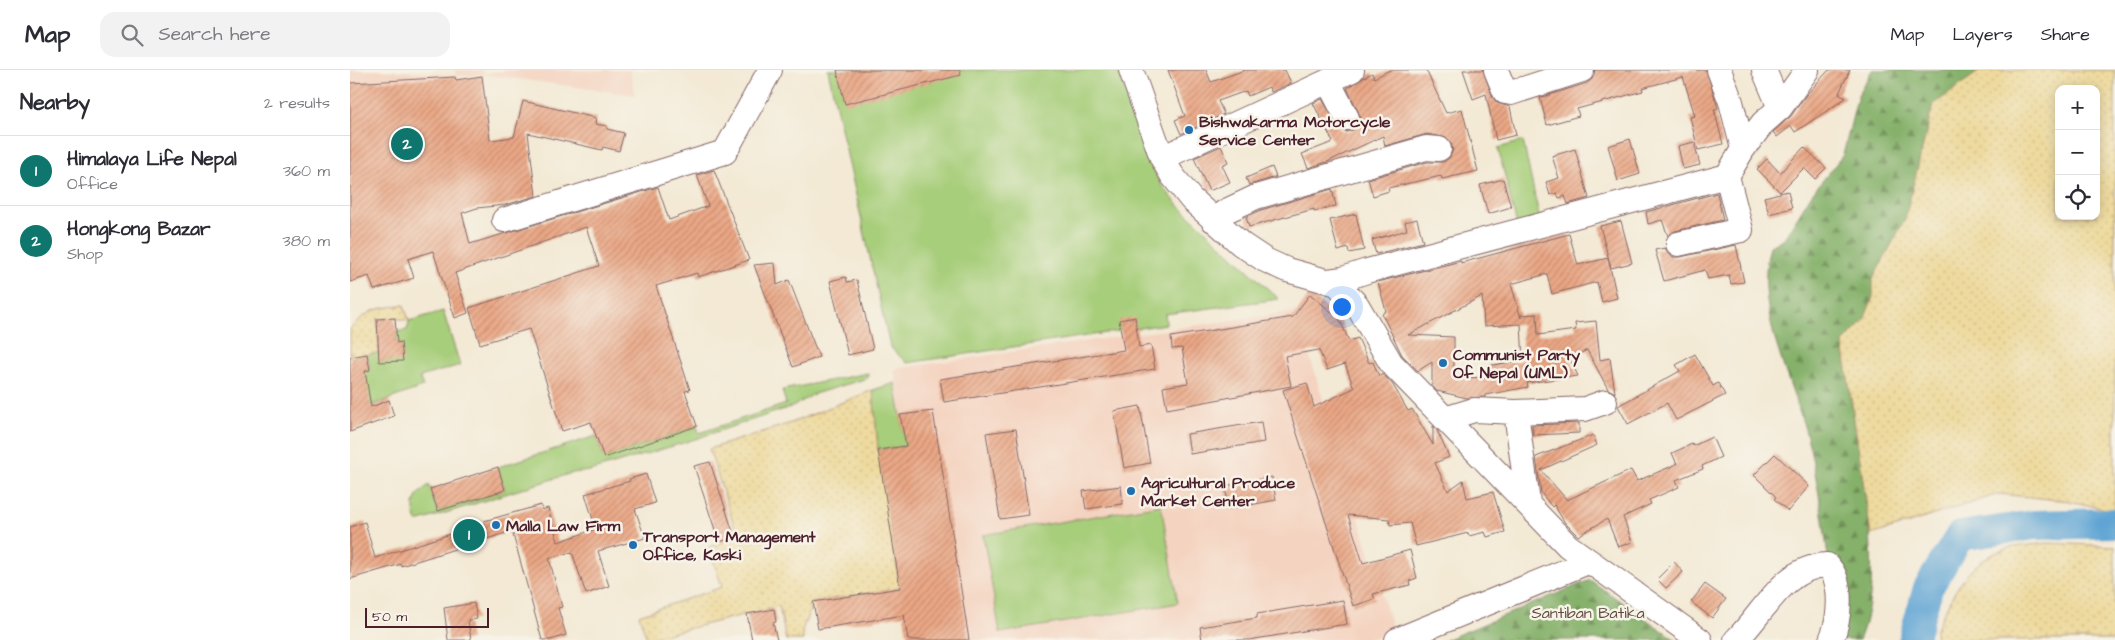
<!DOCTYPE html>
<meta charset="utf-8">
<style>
:root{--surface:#fff;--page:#f2f2f3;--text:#2b2b33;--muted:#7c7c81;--line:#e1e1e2;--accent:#0f766e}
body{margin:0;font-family:"Architects Daughter",sans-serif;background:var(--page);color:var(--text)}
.controls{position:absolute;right:15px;top:15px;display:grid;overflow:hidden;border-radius:10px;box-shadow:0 2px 12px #0003}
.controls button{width:45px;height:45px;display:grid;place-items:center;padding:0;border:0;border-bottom:1px solid var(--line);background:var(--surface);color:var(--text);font:25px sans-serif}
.scale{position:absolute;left:15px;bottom:12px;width:124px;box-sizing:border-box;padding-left:5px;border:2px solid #4a1f2b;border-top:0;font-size:14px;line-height:18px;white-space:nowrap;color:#4a1f2b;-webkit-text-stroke:4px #f7f3e8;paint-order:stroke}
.you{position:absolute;left:991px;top:236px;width:18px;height:18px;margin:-12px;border:4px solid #fff;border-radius:50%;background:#1a73e8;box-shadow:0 0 0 8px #1a73e833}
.badge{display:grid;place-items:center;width:32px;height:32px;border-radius:50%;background:var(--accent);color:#fff;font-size:16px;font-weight:700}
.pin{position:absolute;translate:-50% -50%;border:2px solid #fff;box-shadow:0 1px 5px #0006}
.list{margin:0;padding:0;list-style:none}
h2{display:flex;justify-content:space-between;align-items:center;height:65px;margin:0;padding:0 20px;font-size:21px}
h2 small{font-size:16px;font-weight:400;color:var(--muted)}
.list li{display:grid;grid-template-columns:32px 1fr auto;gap:15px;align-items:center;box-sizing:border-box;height:70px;padding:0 20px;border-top:1px solid var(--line)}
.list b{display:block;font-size:19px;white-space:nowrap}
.list p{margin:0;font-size:16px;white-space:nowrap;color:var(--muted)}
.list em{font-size:16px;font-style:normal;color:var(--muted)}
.icon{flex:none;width:28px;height:28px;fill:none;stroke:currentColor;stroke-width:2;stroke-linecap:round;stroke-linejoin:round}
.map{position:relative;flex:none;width:1765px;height:570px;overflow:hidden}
header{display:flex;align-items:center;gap:30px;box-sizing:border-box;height:70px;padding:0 25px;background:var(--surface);border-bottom:1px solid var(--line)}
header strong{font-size:24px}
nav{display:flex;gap:28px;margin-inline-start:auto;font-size:18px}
.search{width:350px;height:45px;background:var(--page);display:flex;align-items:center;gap:12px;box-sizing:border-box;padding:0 18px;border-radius:15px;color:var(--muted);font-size:19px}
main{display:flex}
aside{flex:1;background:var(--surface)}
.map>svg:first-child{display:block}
.built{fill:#f4d3c0}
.green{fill:#a7ce7a;stroke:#787652}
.forest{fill:url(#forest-firs);stroke:#68684a}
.sand{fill:url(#sand-dots);stroke:#9c7c64;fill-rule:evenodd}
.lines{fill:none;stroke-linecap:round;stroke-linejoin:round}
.river{stroke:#5ea4d4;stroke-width:30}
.building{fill:url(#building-hatch);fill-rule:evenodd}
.minor-casing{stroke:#856666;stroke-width:26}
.minor{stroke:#fff;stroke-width:24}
.poi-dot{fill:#1f6fb2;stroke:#f7f3e8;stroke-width:2}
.labels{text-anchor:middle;stroke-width:5;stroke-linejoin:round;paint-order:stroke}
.poi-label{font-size:16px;font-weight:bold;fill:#4a1f2b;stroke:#f7f3e8;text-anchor:start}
.park-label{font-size:16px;fill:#614b3f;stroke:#f7f3e8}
</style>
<header>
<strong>Map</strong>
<div class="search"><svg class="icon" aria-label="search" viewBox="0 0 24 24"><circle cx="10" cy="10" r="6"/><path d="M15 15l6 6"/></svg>Search here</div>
<nav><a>Map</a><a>Layers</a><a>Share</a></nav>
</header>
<main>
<aside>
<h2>Nearby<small>2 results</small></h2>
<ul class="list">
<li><span class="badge">1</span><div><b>Himalaya Life Nepal</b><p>Office</p></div><em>360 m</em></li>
<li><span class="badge">2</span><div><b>Hongkong Bazar</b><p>Shop</p></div><em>380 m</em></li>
</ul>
</aside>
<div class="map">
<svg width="1765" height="570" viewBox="0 0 1765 570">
<defs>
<pattern id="forest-firs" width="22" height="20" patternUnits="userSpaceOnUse" patternTransform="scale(1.25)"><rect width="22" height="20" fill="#85b16a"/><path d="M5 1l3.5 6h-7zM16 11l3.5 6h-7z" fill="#6f8f57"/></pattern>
<pattern id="sand-dots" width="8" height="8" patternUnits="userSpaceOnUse" patternTransform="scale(1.25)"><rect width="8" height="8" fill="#eeda9e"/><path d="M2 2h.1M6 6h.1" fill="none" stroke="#cebb88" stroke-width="1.8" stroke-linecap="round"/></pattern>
<pattern id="building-hatch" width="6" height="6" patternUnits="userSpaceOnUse" patternTransform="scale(1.25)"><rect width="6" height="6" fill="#eba886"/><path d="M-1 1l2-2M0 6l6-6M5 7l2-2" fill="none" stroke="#c0886e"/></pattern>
</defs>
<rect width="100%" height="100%" fill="#f7f3e8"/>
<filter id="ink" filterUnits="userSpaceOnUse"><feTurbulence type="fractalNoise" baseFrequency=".02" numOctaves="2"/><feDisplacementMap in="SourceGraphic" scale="10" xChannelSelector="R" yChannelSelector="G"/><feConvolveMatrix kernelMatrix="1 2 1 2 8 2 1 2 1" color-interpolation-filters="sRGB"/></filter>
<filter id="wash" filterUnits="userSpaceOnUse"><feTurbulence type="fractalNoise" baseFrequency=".0096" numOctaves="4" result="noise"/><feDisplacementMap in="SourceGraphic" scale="20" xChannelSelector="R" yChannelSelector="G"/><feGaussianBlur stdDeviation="1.12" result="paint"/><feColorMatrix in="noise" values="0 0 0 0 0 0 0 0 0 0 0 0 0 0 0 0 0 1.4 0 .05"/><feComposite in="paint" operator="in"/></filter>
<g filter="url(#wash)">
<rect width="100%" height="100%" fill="#f3e9d4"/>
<path class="built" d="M0,0h34l72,6 -1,-6h28l1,4 22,-4h124l5,25 -147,-20 -31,1 14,135 -121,38z
M946,241l98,323 -31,6h-427l-42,-271z"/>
<path class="green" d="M478,0h290l33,95 11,21 19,22 98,91 -114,15 1,10 -259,39 -17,-16z
M1173,71l17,79 -23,6 -19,-78z
M93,241l17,54 -40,12 3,10 -73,26 15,-42 5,-1 -3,-16 12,-1 23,8 -1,-18h-4l-1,-11 11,-2 2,-9z
M518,303v5l-54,16 -20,12 -111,37 -93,28 -18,2 -155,49c-6,-17 -4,-26 12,-37l9,26 67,-21 -7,-23 98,-31 8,22 93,-32 2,7 87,-29 -4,-14z
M545,313l11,63 -28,4 -5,-60z
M811,435l17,98 -178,30 -17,-98z"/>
<path class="forest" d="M1522,0h109l-48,35 -28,114 -32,60v18l-9,23 -21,23c6,39 11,78 17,117 8,56 22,126 -1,180h-21c-8,-64 -14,-129 -28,-192 -15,-65 -58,-134 -40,-202l13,-6 28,-45 32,-40 15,-60z
M1240,510l86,60h-231z"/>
<path class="sand" d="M1631,0h134v441l-45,-10 -71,-7 -128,41 -28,-192 21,-23 9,-23v-18l32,-60 28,-114zM1709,19h37v127h-37z
M54,235l5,16 -14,-3 -18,1 2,34 -29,4v-28c20,-21 26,-20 54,-24z
M523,320l5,60 22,138 -87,14 -11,29 1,9h-17l-7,-34 -132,33 -8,-24 83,-28 -13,-40 29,-10 -29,-88 82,-26z
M1697,473l68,3v94h-179l-1,-9c19,-37 28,-67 70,-82 13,-4 29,-4 42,-6z"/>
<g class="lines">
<path class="river" d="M1563,570l15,-52 32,-52 74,-11 81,-2"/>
</g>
<g id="blocks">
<path class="building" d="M487,0h123l1,5 -116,29z
M818,0h38l5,12 34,-12h40l6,13 -20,9 -2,-5 -21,9 -2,-5 -28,10 6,13 -43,20 -6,-14 10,-4z
M1040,0h36l20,43 16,-4 16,62 -36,8 -1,-3 -53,12 1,3 -16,5 -5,-17 59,-17h17l6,-5 3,-7 -2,-7 -4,-5 -20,-4 -42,12 -2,-10 -56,26 -19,6 -6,-14 31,-12 -20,-39 9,-4 17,30 7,3 7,-2 6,-5 2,-7 -14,-30 25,-15 2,5z
M1113,0h20l10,28 4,5 13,4 6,28 -20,5 -10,-46 -13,5z
M1245,0h111l12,38 -4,1 9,35 -25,6 -8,-33 5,-1 -12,-39 -41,11 1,3 -66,18 2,7 -32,9 -7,-27 47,-15 5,-4z
M1479,0h21l-11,23 7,5 -51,34 -4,-6 -14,11 -4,-5 18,-16 15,-21z
M132,6l8,64 24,-3 9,-36 73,17 -1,6 12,2v3l17,4 -5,18 -16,-4 -1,3 -74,-17 8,63 -31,9 -28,3 -15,5 8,31 188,-57 11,33 39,-14 -11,-31 17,-5 35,90 -51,17 -1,-4 -41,13 34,104 -5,1 12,35 -93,32 -13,-36 -29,9 -33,-102 -49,15 -11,-36 130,-42 -13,-39 -131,46 13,40 -13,5 -22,-67 -25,8 6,19 -40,12 -5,-14 -19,6v-199l105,-6 1,3z
M1280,69l10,35 -22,7 -10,-35z
M1344,72l6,23 -17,4 -5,-23z
M871,76l7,16 -6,3 8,17 -21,9 -15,-33z
M1454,77l22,21 -11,11 -11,-11 -24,24 -23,-23 10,-10 13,14z
M1225,79l14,49 -21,6 -3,-8 -6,2 -2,-5 -7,2 -4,-13 13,-4 -7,-22z
M922,97l4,10 -27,8 -3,-7z
M1153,109l8,28 -23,7 -8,-29z
M982,119l4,17 -22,5v-2l-65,18 -3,-10 15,-7z
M1438,121l4,17 -23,6 -5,-17z
M1367,123l6,27 -48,11 -7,5 -6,-16 -14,4 -2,-12z
M1006,144l8,36 -15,3 -1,-5 -10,3 -8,-31z
M1067,149l6,23 -47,12 -4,-14 35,-10 -2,-8z
M1271,151l11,42 -21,5 -11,-42z
M1219,164l9,31 30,-7 9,40 -15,4 -5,-20 -45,12 -5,-20 -36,10 10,34v-3l16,-1 1,21 38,-5 -1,-7 21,-2 4,39 10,-2 5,35 -7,-4 -21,-39 -17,9 8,17 -51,7 1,4 -43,8v2l-18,1 -30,-7 -5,-5v-24l-14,9 -16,-16 -20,-41 4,-3 -8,-29 83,-21v2zM1132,226l2,30 37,-2 2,36 -36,6 2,12 -35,-1v-40l-46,-2z
M1386,175l8,37 -13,2 -2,-9 -21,4 -3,-9 -41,11 -9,-31 10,-2 3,6 5,3h7z
M425,193l2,22 12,-5 30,77 -26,10 -39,-102z
M496,207l1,5 10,-2 16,69 -25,6 -18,-74z
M960,224l24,20 3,-1 12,28 9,-3 11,25 4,-1 6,14 4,-2 10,11 15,26 4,-2 21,36v-19l4,4 12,27 -14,6 13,28 15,-11 4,18 26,-6 12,40 -18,5 -2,-5 -16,4 -1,-3 -52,13 -6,-23 -20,2 -1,-6 -41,-4 15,48 47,-13 7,28 -8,3 1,4 -37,9 2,5 -22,7 -70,-216 24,-7 7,24 40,-19 -9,-24 -18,6 -8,-20 -34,6 6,30 -124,23 -4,-22 25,-4 -6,-35 -10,1 -1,-12 122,-20z
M785,247l4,30 12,-2 4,24 -211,33 -4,-23 184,-29 -5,-30z
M45,248l2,25 4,-1 2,19 -24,1 -2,-43z
M17,284l3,16 -5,1 6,36 18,-7 5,16 -44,16v-75z
M1345,284l18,32 5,-3 7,12 -49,25 -9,-17 -39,21 -10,-18 62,-35 -4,-6z
M790,336l10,57 -26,5 -10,-57z
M583,341l36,229h-61l-4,-25 -86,14 -5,-27 87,-14 -22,-138 28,-4 -6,-31z
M911,352l3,20 -74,12 -3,-20z
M1229,353v10l-46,2 -1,-10z
M666,359l13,86 -29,4 -14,-86z
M1243,365l4,10 -56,25 26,30 64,-30 6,11 40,-17 -5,-11 20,-9 1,2 19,-9 9,20 -19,9 1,3 -27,11 3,7 -30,13 2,4 -28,13 9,25 -14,5 -11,-28 -29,17 -13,-13 -11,-18 -2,2 -11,-14 -5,-36z
M1425,384l34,32 -21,25 -14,-12 2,-2 -22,-22z
M360,392l25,76 -16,4 -25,-76z
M148,397l7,23 -67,21 -8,-22z
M296,404l9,29 -20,6 10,29 -47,13 11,35 -23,8 -14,-42 -23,6 13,49 -4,1 8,27 -15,5h-9l-30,-109 -111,35v-2l-51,15v-52l15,-5 10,36 110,-35 -1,-2 57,-16 1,5 6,-2 10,34 38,-13 -11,-35 45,-13 -1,-2z
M922,407l4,23 -47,9 -4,-23z
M771,416l2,18 -37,5 -3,-18z
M1324,492l9,10 -17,16 -9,-9z
M1355,514l21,15 -14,19 -21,-16z
M993,530l4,24 -98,16h-47l-2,-13 57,-9v-4z
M124,533l3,16 -9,1 3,20h-23l-4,-32z
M424,539l2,13 -3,1 4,17h-25l-5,-26z"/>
</g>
</g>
<g filter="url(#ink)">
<use href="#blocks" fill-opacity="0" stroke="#856666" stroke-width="1"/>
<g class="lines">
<defs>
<path id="minor" d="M781,0l31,88 10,17 19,24 50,45 24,16 22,10 50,14 20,21 34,58 177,183 132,94
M1146,0l9,22 6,1 71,-23
M1369,0l12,32 12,47
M1414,0l16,38
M978,11l19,37
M812,88l190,-88
M154,150l221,-68 45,-82
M863,150l13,-9 30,-14 170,-49 13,1
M1328,174l63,-14 -14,-54
M978,211l15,-2 24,-8 360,-95 16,-27 20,-26 17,-15 27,-38
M1166,342l12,91
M1095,349l29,-9 42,2 69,-3 20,-7
M1047,570l191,-78
M1386,570c29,-28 47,-73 91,-75 17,16 13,55 4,75"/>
</defs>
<use href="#minor" class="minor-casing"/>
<use href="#minor" class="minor"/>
</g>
</g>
<g class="poi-dot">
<circle cx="839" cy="60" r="5"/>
<circle cx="1093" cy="293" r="5"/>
<circle cx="781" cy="421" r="5"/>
<circle cx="146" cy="455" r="5"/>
<circle cx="283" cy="475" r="5"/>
</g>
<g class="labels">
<g class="poi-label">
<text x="849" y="57">Bishwakarma Motorcycle<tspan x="849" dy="18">Service Center</tspan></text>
<text x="1103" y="290">Communist Party<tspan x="1103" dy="18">Of Nepal (UML)</tspan></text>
<text x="791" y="418">Agricultural Produce<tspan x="791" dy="18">Market Center</tspan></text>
<text x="156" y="461">Malla Law Firm</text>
<text x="293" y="472">Transport Management<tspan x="293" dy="18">Office, Kaski</tspan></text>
</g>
<g class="park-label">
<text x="1238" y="548">Santiban Batika</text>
</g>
</g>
</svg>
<div class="controls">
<button>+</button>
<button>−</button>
<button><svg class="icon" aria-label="locate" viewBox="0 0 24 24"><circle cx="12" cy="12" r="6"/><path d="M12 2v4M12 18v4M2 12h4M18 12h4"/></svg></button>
</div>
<div class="scale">50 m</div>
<div class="you"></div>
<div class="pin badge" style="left:119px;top:465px">1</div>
<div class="pin badge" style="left:57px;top:74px">2</div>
</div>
</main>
